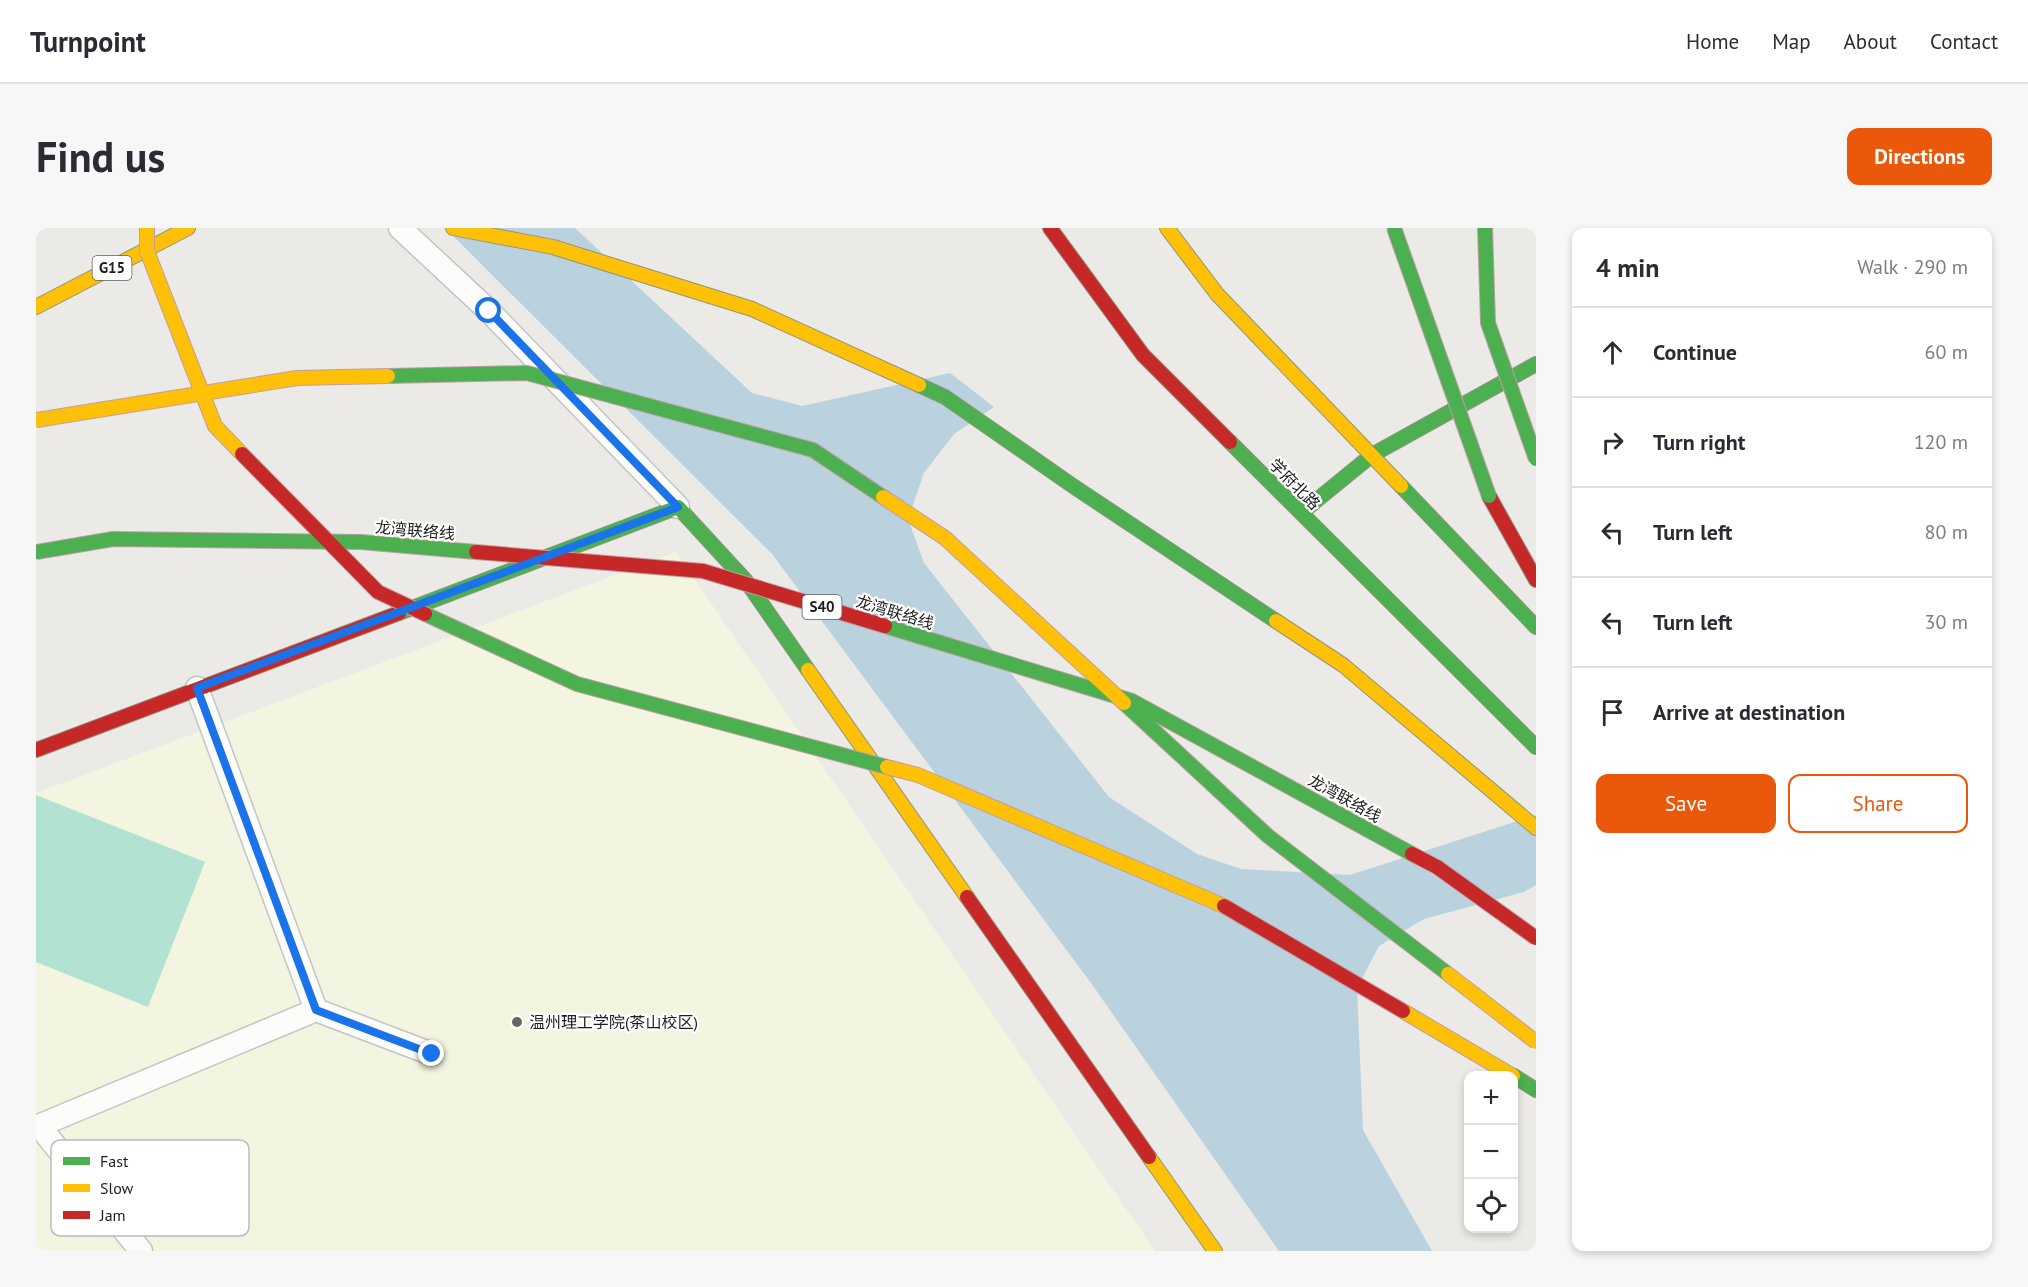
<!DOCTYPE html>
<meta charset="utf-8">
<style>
:root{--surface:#fff;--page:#f7f7f7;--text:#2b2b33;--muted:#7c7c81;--line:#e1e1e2;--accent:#ea580c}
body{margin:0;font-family:"PT Sans","Noto Sans SC",sans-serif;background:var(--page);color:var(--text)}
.controls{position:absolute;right:18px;bottom:18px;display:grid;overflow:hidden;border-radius:12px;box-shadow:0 3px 9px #0003}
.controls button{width:54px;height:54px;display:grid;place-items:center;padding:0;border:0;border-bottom:2px solid var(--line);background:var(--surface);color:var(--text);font:30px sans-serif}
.stop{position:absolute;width:18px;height:18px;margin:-14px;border:4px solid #1a73e8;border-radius:50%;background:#fff}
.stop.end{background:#1a73e8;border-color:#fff;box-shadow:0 2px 6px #0008}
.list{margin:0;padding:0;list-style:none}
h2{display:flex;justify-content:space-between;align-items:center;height:78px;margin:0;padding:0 24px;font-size:26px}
h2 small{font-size:20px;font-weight:400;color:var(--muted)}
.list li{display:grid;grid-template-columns:39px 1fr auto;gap:18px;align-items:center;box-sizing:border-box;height:90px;padding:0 24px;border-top:2px solid var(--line)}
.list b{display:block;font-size:22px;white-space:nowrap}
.list em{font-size:20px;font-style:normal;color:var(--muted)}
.actions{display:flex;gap:12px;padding:18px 24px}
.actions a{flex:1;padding:14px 0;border:2px solid var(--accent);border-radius:12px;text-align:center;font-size:21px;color:var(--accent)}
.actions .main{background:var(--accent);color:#fff}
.icon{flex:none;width:33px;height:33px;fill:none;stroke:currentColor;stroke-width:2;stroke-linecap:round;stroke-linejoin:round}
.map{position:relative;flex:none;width:1500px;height:1023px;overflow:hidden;border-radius:12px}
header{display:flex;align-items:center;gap:36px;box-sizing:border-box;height:84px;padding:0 30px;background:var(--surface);border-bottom:2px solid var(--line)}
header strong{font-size:28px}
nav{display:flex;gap:33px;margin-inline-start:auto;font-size:21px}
.intro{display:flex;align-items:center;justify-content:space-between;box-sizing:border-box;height:144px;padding:0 36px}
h1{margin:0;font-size:42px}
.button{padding:15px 27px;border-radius:12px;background:var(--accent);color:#fff;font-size:21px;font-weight:700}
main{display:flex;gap:36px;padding:0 36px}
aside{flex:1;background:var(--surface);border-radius:12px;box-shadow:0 3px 9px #0003}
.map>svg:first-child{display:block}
.education{fill:#f3f5e0}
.pitch{fill:#b1e2d2}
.water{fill:#b9d2de}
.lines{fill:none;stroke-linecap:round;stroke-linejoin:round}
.street-casing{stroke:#c4c4c2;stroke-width:25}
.fast-casing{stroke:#90947e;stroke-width:16}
.slow-casing{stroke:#90947e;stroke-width:16}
.jam-casing{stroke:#90947e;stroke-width:16}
.street{stroke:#fcfcfb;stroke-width:22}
.fast{stroke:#4caf50;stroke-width:14}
.slow{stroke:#ffc107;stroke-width:14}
.jam{stroke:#c62828;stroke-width:14}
.fast-bridge-casing{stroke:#bf9ea4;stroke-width:16;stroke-linecap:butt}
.slow-bridge-casing{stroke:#bf9ea4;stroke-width:16;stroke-linecap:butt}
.jam-bridge-casing{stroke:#bf9ea4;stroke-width:16;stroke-linecap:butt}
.fast-bridge{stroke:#4caf50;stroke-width:14}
.slow-bridge{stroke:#ffc107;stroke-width:14}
.jam-bridge{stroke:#c62828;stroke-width:14}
.route{stroke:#1a73e8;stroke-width:8}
.poi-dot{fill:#656563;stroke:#fff;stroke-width:2}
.labels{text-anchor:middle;stroke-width:4.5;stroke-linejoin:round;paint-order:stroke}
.shield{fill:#fff;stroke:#616161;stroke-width:1.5}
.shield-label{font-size:15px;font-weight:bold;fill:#1d1d1d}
.street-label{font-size:16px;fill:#1d1d1d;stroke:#fff}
.poi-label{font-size:16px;fill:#1d1d1d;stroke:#fff;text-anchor:start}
.key{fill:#fff;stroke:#bbb;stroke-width:1.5}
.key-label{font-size:16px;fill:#1d1d1d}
</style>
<header>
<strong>Turnpoint</strong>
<nav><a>Home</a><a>Map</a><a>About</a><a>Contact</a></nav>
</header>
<div class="intro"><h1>Find us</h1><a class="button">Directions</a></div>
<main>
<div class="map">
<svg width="1500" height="1023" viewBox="0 0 1500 1023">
<rect width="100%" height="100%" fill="#ebeae6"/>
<path class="education" d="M640,324l479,699h-1119v-458z"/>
<path class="pitch" d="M0,567l169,67 -57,145 -112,-45z"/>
<path class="water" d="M409,0h130l177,165 50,13 148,-33 44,34 -40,27 -30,39 -16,46 16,44 185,234 88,57 44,15 109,6 186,-60v70l-12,7 -100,27 -45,27 -22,42 6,142 69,121h-153l-188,-268 -319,-429z"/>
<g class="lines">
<defs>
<path id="street" d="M364,0l89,83 189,196
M161,460l119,322
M3,898l102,125
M0,899l280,-117 116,44"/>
<path id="fast" d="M883,157l26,12 128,89 203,135
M1194,214l306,305
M1365,258l135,141
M1265,285l71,-58 164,-91
M363,385l279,-106 68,74 62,89
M1478,848l22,14"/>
<path id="slow" d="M417,0l100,19 199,62 167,76
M1131,0l50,66 184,192
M0,79l152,-79
M1240,393l67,44 193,163
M772,442l159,227
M1113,929l66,94"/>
<path id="jam" d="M1014,0l93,127 87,87
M1453,268l47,84
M0,522l363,-137
M931,669l182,260"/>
</defs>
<use href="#street" class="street-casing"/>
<use href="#fast" class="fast-casing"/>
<use href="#slow" class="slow-casing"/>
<use href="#jam" class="jam-casing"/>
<use href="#street" class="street"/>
<use href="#fast" class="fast"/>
<use href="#slow" class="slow"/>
<use href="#jam" class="jam"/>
<defs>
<path id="fast-bridge" d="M1358,0l95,268
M1449,0l3,95 48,136
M352,148l139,-3 286,77 70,47
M0,324l77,-13 248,3 115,10
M389,386l152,70 310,83
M849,398l247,75 280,153
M1088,475l144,133 180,138"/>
<path id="slow-bridge" d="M111,0v23l68,175 27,28
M0,192l261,-42 91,-2
M847,269l62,41 179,165
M851,539l31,8 306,131
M1412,746l88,68
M1367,783l110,65"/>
<path id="jam-bridge" d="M206,226l136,138 47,22
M440,324l227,19 182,55
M1376,626l25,13 99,71
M1188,678l179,105"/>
</defs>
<use href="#fast-bridge" class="fast-bridge-casing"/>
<use href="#slow-bridge" class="slow-bridge-casing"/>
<use href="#jam-bridge" class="jam-bridge-casing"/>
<use href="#fast-bridge" class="fast-bridge"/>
<use href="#slow-bridge" class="slow-bridge"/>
<use href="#jam-bridge" class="jam-bridge"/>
</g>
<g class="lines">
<path class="route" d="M396,826l-116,-44 -119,-322 481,-181 -189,-196"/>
</g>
<circle class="poi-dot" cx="481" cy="794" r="6"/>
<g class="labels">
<g class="shield">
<rect x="56.5" y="28" width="39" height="24" rx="4.5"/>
<rect x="766.5" y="367" width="39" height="24" rx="4.5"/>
</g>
<g class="shield-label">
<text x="76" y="45">G15</text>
<text x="786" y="384">S40</text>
</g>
<g class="street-label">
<text transform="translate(1259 256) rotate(45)" y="6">学府北路</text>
<text transform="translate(379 302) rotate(5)" y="6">龙湾联络线</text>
<text transform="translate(859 384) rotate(17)" y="6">龙湾联络线</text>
<text transform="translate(1309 570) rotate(29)" y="6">龙湾联络线</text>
</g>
<g class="poi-label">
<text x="493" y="800">温州理工学院(茶山校区)</text>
</g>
</g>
<rect x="15" y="912" width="198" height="96" rx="9" class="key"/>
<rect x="27" y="929" width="27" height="8" fill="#4caf50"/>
<rect x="27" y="956" width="27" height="8" fill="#ffc107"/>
<rect x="27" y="983" width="27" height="8" fill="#c62828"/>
<g class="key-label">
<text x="64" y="939">Fast</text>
<text x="64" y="966">Slow</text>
<text x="64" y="993">Jam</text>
</g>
</svg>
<div class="controls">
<button>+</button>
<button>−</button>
<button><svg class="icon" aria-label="locate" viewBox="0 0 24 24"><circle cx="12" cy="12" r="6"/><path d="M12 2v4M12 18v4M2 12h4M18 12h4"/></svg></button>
</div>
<div class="stop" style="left:453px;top:83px"></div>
<div class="stop end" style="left:396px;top:826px"></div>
</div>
<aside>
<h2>4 min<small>Walk · 290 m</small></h2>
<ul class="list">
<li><svg class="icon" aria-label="ahead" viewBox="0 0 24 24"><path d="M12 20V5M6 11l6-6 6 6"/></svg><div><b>Continue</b></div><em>60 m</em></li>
<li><svg class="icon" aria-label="right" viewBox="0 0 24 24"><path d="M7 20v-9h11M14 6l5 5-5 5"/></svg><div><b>Turn right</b></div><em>120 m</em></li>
<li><svg class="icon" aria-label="left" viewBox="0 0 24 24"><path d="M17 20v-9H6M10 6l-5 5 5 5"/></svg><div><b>Turn left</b></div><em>80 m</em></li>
<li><svg class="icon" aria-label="left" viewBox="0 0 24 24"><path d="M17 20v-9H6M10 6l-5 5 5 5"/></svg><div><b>Turn left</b></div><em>30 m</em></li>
<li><svg class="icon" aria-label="arrive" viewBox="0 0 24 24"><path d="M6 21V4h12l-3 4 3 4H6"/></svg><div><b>Arrive at destination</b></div></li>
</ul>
<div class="actions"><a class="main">Save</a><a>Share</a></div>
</aside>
</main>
